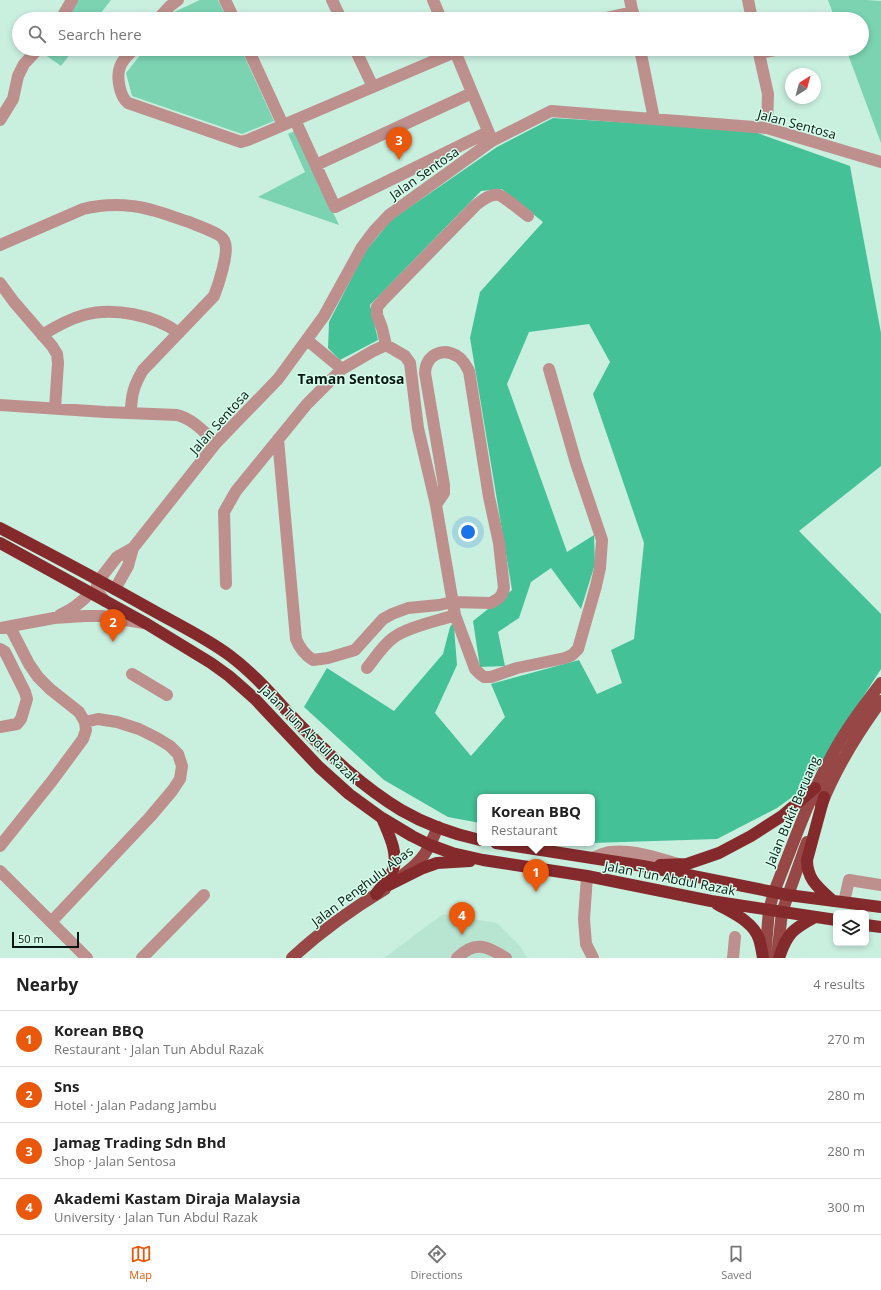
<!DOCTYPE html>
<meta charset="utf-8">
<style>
:root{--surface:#fff;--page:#f2f2f2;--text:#222;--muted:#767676;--line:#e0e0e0;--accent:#ea580c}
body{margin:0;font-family:"Open Sans",sans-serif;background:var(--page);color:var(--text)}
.controls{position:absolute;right:12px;bottom:12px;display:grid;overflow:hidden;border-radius:6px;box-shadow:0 2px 6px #0003}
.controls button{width:36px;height:36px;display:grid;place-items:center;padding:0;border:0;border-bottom:1px solid var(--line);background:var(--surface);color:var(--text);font:20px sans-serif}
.compass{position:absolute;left:785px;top:68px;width:36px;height:36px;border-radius:50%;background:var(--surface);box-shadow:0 2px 6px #0003;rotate:36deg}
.scale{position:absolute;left:12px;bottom:10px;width:67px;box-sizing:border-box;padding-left:4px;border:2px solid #091712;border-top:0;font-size:11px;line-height:14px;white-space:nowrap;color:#091712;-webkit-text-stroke:3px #d6fdec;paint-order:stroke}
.you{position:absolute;left:468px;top:532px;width:14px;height:14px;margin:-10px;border:3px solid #fff;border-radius:50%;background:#1a73e8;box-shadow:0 0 0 6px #1a73e833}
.badge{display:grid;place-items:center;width:26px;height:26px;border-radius:50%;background:var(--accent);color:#fff;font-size:13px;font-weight:700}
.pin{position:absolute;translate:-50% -33px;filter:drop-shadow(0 1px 2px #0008)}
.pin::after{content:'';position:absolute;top:21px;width:14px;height:12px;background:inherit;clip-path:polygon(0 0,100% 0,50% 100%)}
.popup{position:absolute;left:477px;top:794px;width:118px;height:52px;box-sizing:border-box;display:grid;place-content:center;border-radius:6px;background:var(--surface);filter:drop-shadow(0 1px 3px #0005);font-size:13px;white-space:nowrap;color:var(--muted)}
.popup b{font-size:15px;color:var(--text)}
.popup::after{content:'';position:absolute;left:50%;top:100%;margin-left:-8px;border:8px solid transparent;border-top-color:var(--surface)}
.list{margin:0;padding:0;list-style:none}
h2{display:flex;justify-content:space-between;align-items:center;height:52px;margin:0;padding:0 16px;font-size:17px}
h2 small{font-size:13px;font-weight:400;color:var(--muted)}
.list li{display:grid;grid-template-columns:26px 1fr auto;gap:12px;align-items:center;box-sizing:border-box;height:56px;padding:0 16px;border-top:1px solid var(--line)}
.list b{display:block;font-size:15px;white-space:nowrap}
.list p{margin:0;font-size:13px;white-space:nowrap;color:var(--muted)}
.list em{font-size:13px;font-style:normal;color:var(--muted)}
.icon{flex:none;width:22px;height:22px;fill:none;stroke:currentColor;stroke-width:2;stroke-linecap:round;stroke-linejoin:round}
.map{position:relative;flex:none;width:881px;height:958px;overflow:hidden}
.search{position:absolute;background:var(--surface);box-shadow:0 2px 6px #0003;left:12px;right:12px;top:12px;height:44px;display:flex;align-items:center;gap:10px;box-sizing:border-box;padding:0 14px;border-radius:22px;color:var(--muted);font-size:15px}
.sheet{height:276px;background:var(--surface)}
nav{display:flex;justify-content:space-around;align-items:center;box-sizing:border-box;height:56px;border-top:1px solid var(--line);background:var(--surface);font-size:11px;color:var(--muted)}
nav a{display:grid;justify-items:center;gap:2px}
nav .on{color:var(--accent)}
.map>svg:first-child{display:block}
.built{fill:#b7e5d2}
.green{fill:#7bd3b2}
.forest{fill:#45c198}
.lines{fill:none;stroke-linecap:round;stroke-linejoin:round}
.minor{stroke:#be908d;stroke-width:12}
.major{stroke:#964746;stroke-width:12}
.highway{stroke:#852a2c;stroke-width:12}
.labels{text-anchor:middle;stroke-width:3;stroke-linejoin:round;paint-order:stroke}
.street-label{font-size:13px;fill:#091712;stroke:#d6fdec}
.neighbourhood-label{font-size:14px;font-weight:bold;fill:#091712;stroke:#d6fdec}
</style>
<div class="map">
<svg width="881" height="958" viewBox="0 0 881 958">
<rect width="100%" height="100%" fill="#c9efdf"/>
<path class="built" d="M443,914l54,9 23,23 7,12h-143z"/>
<path class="green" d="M71,0h40l-15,19h-39z
M200,0h18l9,19h-59l6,-7z
M828,0h38l15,1v142l-35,-94h16v-30h-27z
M37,49h37l-13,17z
M145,49h96l33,72 -32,13 -110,-38 -6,-23z
M295,131l44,94 -81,-28 47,-25 -17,-38z"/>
<path class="forest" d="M553,118l196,12 101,36 31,167v133l-82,65 82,83v55l-40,62 -35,56 -29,21 -60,31 -125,4v-46h-112v26l-32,-6 -64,-37 -80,-73 23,-39 67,43 49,-57 7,-27 2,-3 2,3 3,38 -22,48 36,43 34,-39 -14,-33 88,-24 18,34 25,-11 -11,-33 23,-11 10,-96 -51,-149 17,-32 -21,-38 -60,8 -22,52 60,168 27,-17 1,29 -14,45 -30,-41 -20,14 -12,36 -21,14 7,34 -25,1 -7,-46 39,-31 -42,-252 10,-46 63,-70 -41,-33 -21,2 -111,114 8,35 -38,20 -12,-12 1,-26 36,-70 26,-32 106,-73z"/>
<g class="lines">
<path class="minor" d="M225,0l9,19
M332,0l9,19
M433,0l8,19
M630,0l4,19
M748,0l4,19
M61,19l11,-19
M158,19l12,-13 8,-6
M601,19l32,-7
M134,49c-5,5 -12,11 -14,18 -4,10 0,30 8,36l113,39 7,-2 207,-88
M248,49l35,76
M355,49l18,38
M454,49l37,89
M640,49l14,70
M758,49l10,45 -1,34
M759,53l22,-4
M0,120l13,-21 5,-23 6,-12 14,-15
M295,120l40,87 153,-75
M316,165l156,-72
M0,245l83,-36c16,-4 33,-5 49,-3 20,2 38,10 57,16 9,4 19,7 28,12 4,2 7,5 8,9 4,10 -7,43 -11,53l-71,74c-9,15 -12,25 -12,43
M0,283l14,19 38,44 5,8 1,9 -3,45
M42,335c13,-8 27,-16 42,-20 29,-8 71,0 95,18
M307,340l35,29
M386,345l-4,-17 -5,-13v-8l6,-7 93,-95c6,-5 15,-12 23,-10 6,2 23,17 29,21
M0,405l105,7 72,3c16,4 27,17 39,28
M278,439l18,200c4,10 9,16 17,21l15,-2 27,-8 28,-31 9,-5 16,-6 31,-3 13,-3 39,1 8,-5 3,-4 2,-6 -5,-45 -10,-46 -20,-126c-3,-5 -6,-12 -12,-15 -15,-9 -31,-1 -32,17l19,112v8l-8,12
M226,584l-2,-72 12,-21 71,-87 35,-35 31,-18 13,-6 19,11 5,7 8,65 18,77 19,110 20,54 5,5 4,3h7l26,-9 48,-10 7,-3 6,-6 18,-63 4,-18 2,-28 -26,-77 -27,-94
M115,589l13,-23 5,-18
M105,601l-8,-10v-6l2,-5 18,-23 16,-9 83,-105 62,-64 46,-63 38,-69 12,-16 15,-16 103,-74 59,-30 216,17 114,34
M60,615c13,-6 21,-12 30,-22
M0,628l54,-10 31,-2h16l43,7
M0,649l5,3 20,40 2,7 -6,20 -4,5 -17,3
M367,668c8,-10 16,-23 26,-30 14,-11 45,-17 62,-23
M132,674l35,21
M0,846l52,-65 31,-42 3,-9 -1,-8 -6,-10 -29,-23 -12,-12 -9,-13 -19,-37
M592,858c6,-2 12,-5 18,-6 21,-3 49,6 68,12
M0,871l87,87
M587,876l-3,43 2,25 7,14
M844,902l5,-22 32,5
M51,922l99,-105 22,-26 8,-12 2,-13 -4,-12 -8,-8 -13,-8 -18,-9 -22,-7 -19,-3 -13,3
M142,958l62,-63
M457,958c18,-18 30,-12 49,0
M733,958l2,-21"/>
<path class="major" d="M821,806c15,-39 36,-72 60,-105
M404,874c21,-16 24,-24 34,-47
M777,957l5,-45 25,-70
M292,958c28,-26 60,-49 93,-69
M765,958l4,-48 5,-18c18,-45 34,-92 57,-135 14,-27 32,-50 50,-74"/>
<path class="highway" d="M0,528c52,27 103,54 154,83 25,14 52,27 75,44 27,20 48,46 71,70 31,32 63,62 101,85 24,14 52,24 79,30
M0,543l147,81 64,39 18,13 26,23 64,68 30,27 33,24 30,18 18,9 22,8 31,7 104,16 124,25 125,19
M824,797l-17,63c0,20 12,28 26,41
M496,843l147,23 145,29 93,12
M660,865l27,-1 32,-11 32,-17 31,-20 33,-28
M389,885l34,-17 14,-5 33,-2
M376,894c5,-7 13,-15 17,-24 6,-17 -5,-37 -11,-52
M717,904c15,9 36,17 42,35 2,6 3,13 4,19
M866,925l15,2
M779,958c8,-25 14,-29 36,-41"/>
</g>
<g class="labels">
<g class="street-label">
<text transform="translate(797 124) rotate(15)" y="5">Jalan Sentosa</text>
<text transform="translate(424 173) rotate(-35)" y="5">Jalan Sentosa</text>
<text transform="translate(219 422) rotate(-48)" y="5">Jalan Sentosa</text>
<text transform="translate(310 734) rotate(45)" y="5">Jalan Tun Abdul Razak</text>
<text transform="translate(792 811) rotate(-67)" y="5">Jalan Bukit Beruang</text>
<text transform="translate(670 878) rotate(11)" y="5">Jalan Tun Abdul Razak</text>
<text transform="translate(362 886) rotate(-37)" y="5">Jalan Penghulu Abas</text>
</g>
<g class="neighbourhood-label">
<text x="351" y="384">Taman Sentosa</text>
</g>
</g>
</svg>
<div class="controls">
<button><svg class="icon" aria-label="layers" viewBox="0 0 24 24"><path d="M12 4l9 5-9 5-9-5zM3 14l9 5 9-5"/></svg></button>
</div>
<svg class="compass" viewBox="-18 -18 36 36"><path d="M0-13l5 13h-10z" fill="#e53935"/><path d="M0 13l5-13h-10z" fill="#767676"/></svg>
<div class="scale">50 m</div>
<div class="you"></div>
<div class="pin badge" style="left:536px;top:892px">1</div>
<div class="popup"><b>Korean BBQ</b>Restaurant</div>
<div class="pin badge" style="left:113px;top:642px">2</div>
<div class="pin badge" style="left:399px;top:160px">3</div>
<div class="pin badge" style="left:462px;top:935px">4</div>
<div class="search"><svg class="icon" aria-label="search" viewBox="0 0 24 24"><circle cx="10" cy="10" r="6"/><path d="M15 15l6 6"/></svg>Search here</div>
</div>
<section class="sheet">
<h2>Nearby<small>4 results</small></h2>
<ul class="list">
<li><span class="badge">1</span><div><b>Korean BBQ</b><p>Restaurant · Jalan Tun Abdul Razak</p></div><em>270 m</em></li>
<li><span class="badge">2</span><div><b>Sns</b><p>Hotel · Jalan Padang Jambu</p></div><em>280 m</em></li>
<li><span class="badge">3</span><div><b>Jamag Trading Sdn Bhd</b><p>Shop · Jalan Sentosa</p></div><em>280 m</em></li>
<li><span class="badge">4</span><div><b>Akademi Kastam Diraja Malaysia</b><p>University · Jalan Tun Abdul Razak</p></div><em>300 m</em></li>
</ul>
</section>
<nav>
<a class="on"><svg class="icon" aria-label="map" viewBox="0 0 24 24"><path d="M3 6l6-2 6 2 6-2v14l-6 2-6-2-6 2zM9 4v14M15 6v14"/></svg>Map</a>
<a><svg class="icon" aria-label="directions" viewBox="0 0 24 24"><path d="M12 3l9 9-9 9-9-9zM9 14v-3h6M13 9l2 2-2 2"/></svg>Directions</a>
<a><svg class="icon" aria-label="saved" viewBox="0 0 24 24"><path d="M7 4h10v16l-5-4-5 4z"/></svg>Saved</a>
</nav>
